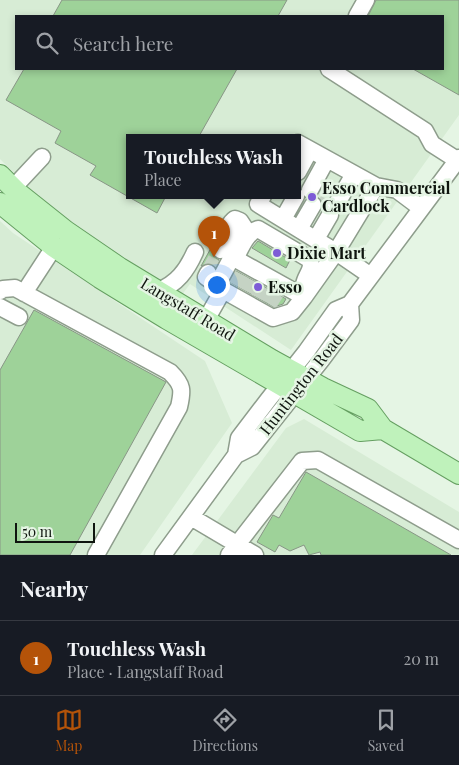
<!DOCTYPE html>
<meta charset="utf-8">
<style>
:root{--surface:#171b24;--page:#242831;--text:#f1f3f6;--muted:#9ea1a6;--line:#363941;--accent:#b45309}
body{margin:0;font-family:"Playfair Display",serif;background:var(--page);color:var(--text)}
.scale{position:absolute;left:15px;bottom:12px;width:80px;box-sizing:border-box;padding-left:5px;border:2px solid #0f150f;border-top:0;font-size:14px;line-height:18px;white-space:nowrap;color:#0f150f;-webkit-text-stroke:4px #e5f5e4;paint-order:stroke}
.you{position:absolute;left:216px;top:284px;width:18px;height:18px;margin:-12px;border:4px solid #fff;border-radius:50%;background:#1a73e8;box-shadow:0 0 0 8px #1a73e833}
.badge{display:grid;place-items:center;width:32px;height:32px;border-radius:50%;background:var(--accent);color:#fff;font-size:16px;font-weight:700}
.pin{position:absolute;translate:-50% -41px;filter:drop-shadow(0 1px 2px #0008)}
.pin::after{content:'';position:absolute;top:26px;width:18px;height:15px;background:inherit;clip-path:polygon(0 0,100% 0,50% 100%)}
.popup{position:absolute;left:126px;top:134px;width:175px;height:65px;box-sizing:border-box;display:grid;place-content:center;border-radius:0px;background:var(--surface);filter:drop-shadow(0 1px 4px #0005);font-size:16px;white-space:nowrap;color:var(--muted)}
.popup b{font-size:19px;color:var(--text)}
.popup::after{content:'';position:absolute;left:50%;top:100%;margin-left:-10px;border:10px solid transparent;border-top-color:var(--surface)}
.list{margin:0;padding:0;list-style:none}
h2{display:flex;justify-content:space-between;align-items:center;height:65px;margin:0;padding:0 20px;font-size:21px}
h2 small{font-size:16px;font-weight:400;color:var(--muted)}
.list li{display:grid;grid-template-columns:32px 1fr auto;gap:15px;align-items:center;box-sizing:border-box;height:75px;padding:0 20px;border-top:1px solid var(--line)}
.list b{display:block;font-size:19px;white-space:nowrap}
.list p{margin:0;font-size:16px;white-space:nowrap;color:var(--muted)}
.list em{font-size:16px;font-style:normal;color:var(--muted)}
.icon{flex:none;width:28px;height:28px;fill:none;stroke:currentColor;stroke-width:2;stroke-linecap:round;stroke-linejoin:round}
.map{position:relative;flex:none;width:459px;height:555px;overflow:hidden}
.search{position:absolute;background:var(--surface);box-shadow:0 2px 8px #0003;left:15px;right:15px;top:15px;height:55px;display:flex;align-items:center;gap:12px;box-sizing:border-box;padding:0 18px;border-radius:0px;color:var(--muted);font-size:19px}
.sheet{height:140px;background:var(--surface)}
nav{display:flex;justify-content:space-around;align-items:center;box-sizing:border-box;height:70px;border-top:1px solid var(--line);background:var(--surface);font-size:14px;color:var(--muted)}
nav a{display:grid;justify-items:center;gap:2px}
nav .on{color:var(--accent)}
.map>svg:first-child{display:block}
.built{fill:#d7ecd5;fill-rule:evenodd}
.building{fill:#9ed299;stroke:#889686}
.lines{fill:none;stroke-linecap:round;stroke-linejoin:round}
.minor-tunnel{stroke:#c5d3c4;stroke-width:16;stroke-dasharray:16 8;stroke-linecap:butt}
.minor-casing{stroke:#8e9d8c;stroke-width:19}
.major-casing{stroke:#659f61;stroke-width:22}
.minor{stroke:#fff;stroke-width:16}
.major{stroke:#bff2bb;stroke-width:20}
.poi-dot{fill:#7d5cd6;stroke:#e5f5e4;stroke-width:2}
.labels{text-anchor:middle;stroke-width:5;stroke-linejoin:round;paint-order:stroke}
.poi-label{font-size:16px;font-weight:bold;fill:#0f150f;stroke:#e5f5e4;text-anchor:start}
.street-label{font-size:16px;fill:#0f150f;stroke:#e5f5e4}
</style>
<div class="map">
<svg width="459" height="555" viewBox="0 0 459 555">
<rect width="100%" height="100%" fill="#e5f5e4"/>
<path class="built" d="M0,0h459v115l-168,235 -101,-66 -9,12 -138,-94 -43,-43zM16,16h427v53h-427zM130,138h168v58h-168z
M0,221l13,12 192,128 27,62 -92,132h-140z
M304,419l155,93v43h-267l94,-127z"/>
<path class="building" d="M62,0h225l-9,16h-225z
M376,0h83v95l-46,-26h30v-53h-75z
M24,69h213l-39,69h-68v58h36l-9,17 -67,-38 6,-9 -41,-23 6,-12 -55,-31z
M258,241l32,19 -4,8 -34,-20z
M211,248l2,8 6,4 -4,7 -7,-4 -7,3z
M236,271l50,28 -3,5 -9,3 -44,-25z
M34,310l132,72 -96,173h-70v-185z
M306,472l145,83h-130l-1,-3 -11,3 -5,-10 -14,6 -11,-6 -4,7 -18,-10 16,-27 6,3z"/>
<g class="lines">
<path class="minor-tunnel" d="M298,193l4,-8
M322,210l6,-10
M208,273l13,-23
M235,285l6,-11
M246,291l6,-11
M258,298l6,-11
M269,304l7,-11"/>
<defs>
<path id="minor" d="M357,16l9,-16
M329,69l96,62 7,13 25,16
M298,143l78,43 -40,66 -32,45
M298,172l12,-22
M376,186l21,4 24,18
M13,188l29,-31
M310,190l17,-31
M263,196l-5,8 78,48 35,24
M336,205l18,-31
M283,219l13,-23
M299,229l14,-24
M316,239l14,-24
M221,250c5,-10 5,-25 14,-31l5,2 4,6 -9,16
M235,259c6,-11 11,-26 23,-30l51,30c6,10 -4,16 -5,26
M208,273l-2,4 11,8
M0,291l3,-2 12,-1 155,84c13,13 13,18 9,35l-83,148
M158,291c19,-7 29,-21 37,-39
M24,293l30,-46
M0,307l19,10
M206,320l17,-30 50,28 19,-6 12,-15 -72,-40 -15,28 6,5
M236,455l3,-17 29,-38 38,-48 30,-42 14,-6 109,-146
M191,517l64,38
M163,555l73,-100 16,-8 70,-88 29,-39 -1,-16
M229,555l73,-94 16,-1 141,80"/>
<path id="major" d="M0,175l17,17 49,39 54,37 152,92 51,28 45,21 15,20 76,45
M0,203l54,44 46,31 67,41 193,112 23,-2"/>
</defs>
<use href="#minor" class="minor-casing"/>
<use href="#major" class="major-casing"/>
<use href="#minor" class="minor"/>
<use href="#major" class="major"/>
</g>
<g class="poi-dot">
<circle cx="312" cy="197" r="5"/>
<circle cx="277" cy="253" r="5"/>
<circle cx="258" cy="287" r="5"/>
</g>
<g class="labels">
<g class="poi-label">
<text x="322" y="194">Esso Commercial<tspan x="322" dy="18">Cardlock</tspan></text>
<text x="287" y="259">Dixie Mart</text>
<text x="268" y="293">Esso</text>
</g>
<g class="street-label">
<text transform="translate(188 309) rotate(31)" y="6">Langstaff Road</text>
<text transform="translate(301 384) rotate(-52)" y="6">Huntington Road</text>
</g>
</g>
</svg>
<div class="scale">50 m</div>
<div class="you"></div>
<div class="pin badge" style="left:214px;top:257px">1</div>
<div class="popup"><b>Touchless Wash</b>Place</div>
<div class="search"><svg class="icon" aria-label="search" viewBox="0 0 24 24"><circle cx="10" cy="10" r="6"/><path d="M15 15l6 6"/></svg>Search here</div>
</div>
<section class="sheet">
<h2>Nearby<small></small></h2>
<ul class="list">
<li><span class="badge">1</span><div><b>Touchless Wash</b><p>Place · Langstaff Road</p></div><em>20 m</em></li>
</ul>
</section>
<nav>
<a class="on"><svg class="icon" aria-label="map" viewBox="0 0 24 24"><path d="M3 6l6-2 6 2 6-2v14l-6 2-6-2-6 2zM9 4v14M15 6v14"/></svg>Map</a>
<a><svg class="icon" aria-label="directions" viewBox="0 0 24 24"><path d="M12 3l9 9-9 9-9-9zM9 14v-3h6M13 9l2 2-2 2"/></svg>Directions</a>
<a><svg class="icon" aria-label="saved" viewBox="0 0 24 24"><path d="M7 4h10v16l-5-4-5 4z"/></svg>Saved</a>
</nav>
